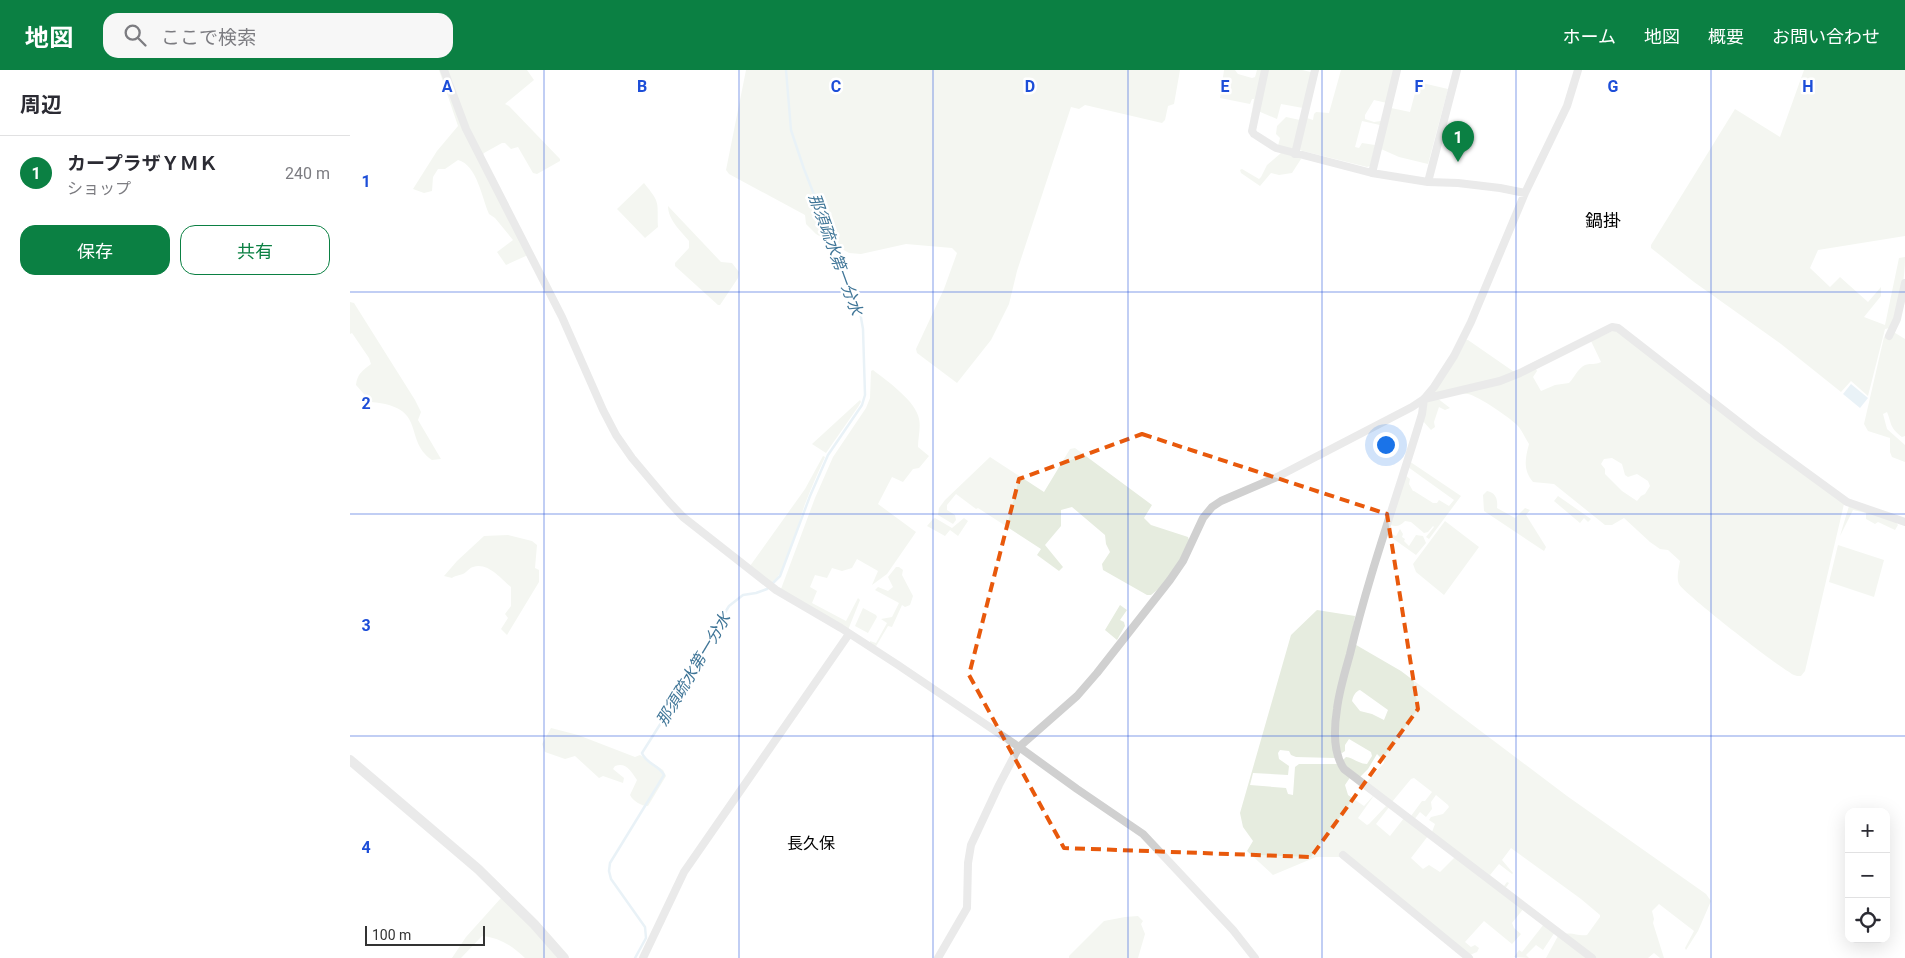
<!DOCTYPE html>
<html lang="ja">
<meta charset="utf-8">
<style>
:root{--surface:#fff;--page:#f7f7f7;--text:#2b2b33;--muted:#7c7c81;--line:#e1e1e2;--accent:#0b8043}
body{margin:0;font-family:Roboto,"Noto Sans JP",sans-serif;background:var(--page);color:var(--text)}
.controls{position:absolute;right:15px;bottom:15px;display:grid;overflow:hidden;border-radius:10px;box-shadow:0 5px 20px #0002}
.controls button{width:45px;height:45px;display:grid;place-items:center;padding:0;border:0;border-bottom:1px solid var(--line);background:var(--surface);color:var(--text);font:25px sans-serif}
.scale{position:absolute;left:15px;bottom:12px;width:120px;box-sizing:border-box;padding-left:5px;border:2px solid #333;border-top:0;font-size:14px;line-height:18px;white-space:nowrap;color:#333;-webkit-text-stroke:4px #fff;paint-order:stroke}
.you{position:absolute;left:1035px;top:374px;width:18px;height:18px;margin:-12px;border:4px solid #fff;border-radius:50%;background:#1a73e8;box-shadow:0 0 0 8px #1a73e833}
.badge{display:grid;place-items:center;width:32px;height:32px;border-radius:50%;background:var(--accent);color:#fff;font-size:16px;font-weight:700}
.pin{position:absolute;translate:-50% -41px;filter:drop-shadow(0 1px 2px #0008)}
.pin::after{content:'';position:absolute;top:26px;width:18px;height:15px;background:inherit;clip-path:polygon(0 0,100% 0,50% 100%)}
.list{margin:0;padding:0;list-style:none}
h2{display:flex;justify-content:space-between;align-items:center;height:65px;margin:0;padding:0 20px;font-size:21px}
h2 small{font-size:16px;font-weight:400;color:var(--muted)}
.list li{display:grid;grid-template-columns:32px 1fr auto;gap:15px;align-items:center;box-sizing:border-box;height:75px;padding:0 20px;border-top:1px solid var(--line)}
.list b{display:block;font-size:19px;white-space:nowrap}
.list p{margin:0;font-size:16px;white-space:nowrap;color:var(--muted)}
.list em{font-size:16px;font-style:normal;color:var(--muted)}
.actions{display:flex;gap:10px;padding:15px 20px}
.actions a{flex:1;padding:11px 0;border:1px solid var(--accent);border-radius:15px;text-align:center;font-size:18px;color:var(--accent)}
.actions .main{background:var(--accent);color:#fff}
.icon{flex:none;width:28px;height:28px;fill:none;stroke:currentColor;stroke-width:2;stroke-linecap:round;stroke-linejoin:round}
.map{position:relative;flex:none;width:1555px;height:888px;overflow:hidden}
header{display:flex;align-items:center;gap:30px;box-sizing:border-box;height:70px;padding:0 25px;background:var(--accent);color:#fff}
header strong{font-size:24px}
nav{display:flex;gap:28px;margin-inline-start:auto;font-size:18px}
.search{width:350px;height:45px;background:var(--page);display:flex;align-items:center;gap:12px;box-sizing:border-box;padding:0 18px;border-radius:15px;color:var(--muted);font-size:19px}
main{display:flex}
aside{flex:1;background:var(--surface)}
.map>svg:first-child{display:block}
.green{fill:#e6ecdf;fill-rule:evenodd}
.water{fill:#cfe2ee}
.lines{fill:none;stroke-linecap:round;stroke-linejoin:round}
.stream{stroke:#cfe2ee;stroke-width:2.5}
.minor{stroke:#d0d0d0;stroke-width:8}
.tertiary{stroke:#d0d0d0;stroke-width:10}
.marked{fill:none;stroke:#e8590c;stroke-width:4;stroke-dasharray:10 6;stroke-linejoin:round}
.grid{fill:none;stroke:#1d4ed8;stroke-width:1;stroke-opacity:0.55}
.labels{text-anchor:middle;stroke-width:5;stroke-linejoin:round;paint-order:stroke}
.water-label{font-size:16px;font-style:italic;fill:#3f7597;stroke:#fff}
.neighbourhood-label{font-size:16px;fill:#000;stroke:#fff}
.quarter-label{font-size:18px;fill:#000;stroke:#fff}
.grid-label{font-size:16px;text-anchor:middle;font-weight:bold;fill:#1d4ed8;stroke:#fff;stroke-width:5;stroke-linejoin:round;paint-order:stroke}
</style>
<header>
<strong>地図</strong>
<div class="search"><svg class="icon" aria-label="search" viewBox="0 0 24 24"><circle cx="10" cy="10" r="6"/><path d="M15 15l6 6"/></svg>ここで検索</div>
<nav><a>ホーム</a><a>地図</a><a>概要</a><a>お問い合わせ</a></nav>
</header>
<main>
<aside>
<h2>周辺<small></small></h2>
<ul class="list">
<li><span class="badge">1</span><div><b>カープラザＹＭＫ</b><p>ショップ</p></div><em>240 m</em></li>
</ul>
<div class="actions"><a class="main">保存</a><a>共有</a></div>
</aside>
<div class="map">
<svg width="1555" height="888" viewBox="0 0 1555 888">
<rect width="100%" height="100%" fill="#fff"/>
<path class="green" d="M89,0h88l7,10 -29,24 4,2 51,53v2l-23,13 -4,-1 -15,-26 -7,2 -6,-6h-3l-18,10 -1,2 45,100 -22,10 -9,-13 16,-12 -18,-22 -6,-4c-7,-16 -12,-49 -31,-54l-13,9h-7l-5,8 -1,14 -8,2 -11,-4 24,-38 21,-25z
M396,0h434l-6,34 -6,2 -3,14 -3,3 -77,-18 -6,4 -8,-2 -54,164 -8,33 -18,36 -34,43 -40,-30 -1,-4 28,-60 13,-36 -5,-5 -46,-4 -45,10 -12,-1 -33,-19 -10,-10 -1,-9 -76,-41 -3,-4z
M874,0h11l3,4 14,4 3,-1 2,-7h5l-12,52 4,-23h-2l-2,5 -30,-6z
M917,0h35l9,2 -8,36 -22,-4 -4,15 -19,-8z
M991,0h54l-8,33 -13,-3 -9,15v4l9,3 7,-1 -1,4 -18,-4 -7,26 4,1 3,-5 13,2 -5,21 -3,1 -68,-17 8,-32 6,2 1,-6 2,-2 13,1z
M1454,0h101v166l-87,14 -8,18 20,19 10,-10 28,25 13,-15v9l-17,21 21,8 14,-67 6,-1c0,23 -5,50 -15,71l-5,1 -17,67 -17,-15 -10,11 -60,-48 -87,-62 -43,-34v-3l84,-136 45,28z
M1068,12l30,7 -20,75 -29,-7 -18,-8 10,-41 19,4z
M936,47l14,3 -6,29 -16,-3 2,-8 -4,-4 1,-8z
M931,83l18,3 2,3 -9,14 -13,2 -8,-2 -11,13 -19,-13 -1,-3 2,-1 17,10 2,-2 6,-12z
M294,113c17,21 13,18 14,44l-13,11 -28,-29z
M318,136l53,56 11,1 7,9 -1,6 -18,27h-2l-43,-39v-3l14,-15v-7c-8,-10 -21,-21 -21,-35z
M0,232l4,1 61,97 6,12 -3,8 23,39 -9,1c-30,-21 -3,-53 -61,-58l-15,-17c1,-11 7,-15 15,-21l-2,-6 -17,-25 -2,1z
M1265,260l229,174 -39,167 -4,5c-3,0 -5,0 -7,-1 -13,-6 -111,-82 -115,-91 -3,-7 0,-16 1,-23l-12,-11 -8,-1 -10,-7 -26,-24 -12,7h-7l-51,-41 -21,-2c-10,-12 -8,-23 -4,-38 -4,-6 -7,-14 -12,-19 -8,-8 -39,-29 -49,-31 -15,-4 -24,8 -41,-3l15,-21 18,-31 8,1 52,36 16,-7 1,2 -4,6 8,14 14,-6 14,-2c5,-5 9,-15 16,-18 6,-2 10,0 16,-3l-10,-21zM1262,388l10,6 3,11 3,2 9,-3 11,7 2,5 -5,8 -4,2 -4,5 -15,-10 -17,-17v-5l-4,-5 3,-5z
M1542,261l13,8v97l-3,1c-13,-10 -10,-13 -15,-25l-4,2 4,15 18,16v17l-13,-5 -2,-5v-14l-22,-7 -4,-7 20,-87z
M523,300c14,11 43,31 46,49 2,8 -1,19 -1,28l11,9 -10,12 -6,1 -10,13 -11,-5 -14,27 38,28 -29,42 -15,11 6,-14 -21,-12 -5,9 -10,3 -10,-3 -5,10 -12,-3 -5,12 7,4 -5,12 34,18 12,-23 2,2 -12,30 -67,-41 34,-91 18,-41 33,-49 4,-10 1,-27z
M1087,328l13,10 -5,2 -6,-3 -5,15 1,5 -4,3 -9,-10 5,-18z
M510,330l1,2 -3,5 -32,46 -14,-9z
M725,378l77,57 -8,13 7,7 37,12 1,3c-8,20 -20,43 -38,55h-4l-44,-25 -1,-6 8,-12 -4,-8 -1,-9 -33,-28 -11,3v16l-16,19 18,22 -4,4 -22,-16 4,-6 -63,-41 -2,1 -20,-15 -9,11v5l8,5 1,5 -3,4 -15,-9 1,-7 6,-8 45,-43 54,35 26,-43z
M473,386l2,1c-7,16 -14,31 -20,47 -8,22 -15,63 -33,79l-22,-17 55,-77z
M1059,391l52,35 -32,43 -3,-2 8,-10 -1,-1 -5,6 -4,1 -13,-11 -6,-1c-5,5 -8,6 -15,4l15,-50 5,4 -1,5 4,7h1l19,12h4l2,-3 10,6 5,-6 -46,-33z
M1137,421c9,2 11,8 10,17l18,10 10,-10 5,2 -4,5 20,32 -2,4 -60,-40 -1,-16z
M1208,426l33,23 -3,3 -4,-4 -4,5 -26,-22z
M1499,436l46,15 3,4 -3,5 -17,-8 -3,2 -9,-5v-6l-13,-3 -13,26z
M585,448l17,10 12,-10 4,3 -10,15 -8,-6 -5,6 -18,-10 6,-7z
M1095,451l34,26 -35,48 -28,-23 -3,-8z
M1050,459l3,5 -1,3 3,2 -1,2 5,5 7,-11 7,1 3,7 -10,12 -28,-20 1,-2 7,3z
M158,465l24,6 5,4 -2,23 4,2v12l-32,53 -6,-6 7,-11 -3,-4 6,-8v-19c-10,-8 -23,-25 -38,-20 -4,1 -6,5 -10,7 -5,2 -7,1 -11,4l-8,-2 13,-15 27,-25z
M1488,475l46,15 -10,37 -45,-15z
M546,497h3l4,3 -1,5 11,21 -3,9 -5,2 -3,-2 -10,22 -4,-1 -13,22 -5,-5v-2l6,2 11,-20 -6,-4 11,-2 7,-14 -24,-13 3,-3 10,4 5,-4 -5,-10z
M770,535l7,5 -7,10 4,2 1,4 -8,14 -12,-10z
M513,538l13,7 1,2 -9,16 -13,-7z
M967,540l38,6 -4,26 50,29 166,125 139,98 5,7 -13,30 -12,19 -1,-2 9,-17 -35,-27 -7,7 2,8 -1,4 11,35h-4l-6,-5 -6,5h-102l12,-22c16,-6 17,1 29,-1l13,-18v-2l-19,-16 -70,-51 -9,12 11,13 -1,1 -13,-10 -9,11 14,11 3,-4 2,1 -4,6 -73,-57 3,-8 -6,-4 2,-3 12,-3 6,-7 -1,-2 -12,-10 -5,7 1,7 -6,8 -6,-5 -6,8 -3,-4 11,-15h3l7,-9 -18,-14 -3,1 -19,23 -26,-19 18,-20v-2l-7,-7 -9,15 -8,8 -14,-11 -3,-6 3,-3c8,1 13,7 21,7l5,-8 -1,-4 -22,-13 -4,6v6l-3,2 -2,-1 -5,6 -39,-1 -5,-2 -2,-4 -9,-1 -2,3 1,6 10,7 -1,9 -35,-2 -3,12 36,3 2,6 5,1 2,-28 4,-3h39l13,12 -6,9 3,10 16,11 11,-12 -17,24 9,7 2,-1 18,-19 3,1 -14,18 14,12 14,-18 24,18 -17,22 12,11 6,-4 11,7 15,-15 69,51 -12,15 2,5 7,6 -9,10 -28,-23 -19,21 6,5 4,-2 4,3 -2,4 -7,3 -121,-98h-33l-43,18 -26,-24 6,-10 -10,-14 -3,-14 51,-178zM1010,620l28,20 -4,10 -12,-6 -12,-3 -8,-10c1,-5 4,-10 8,-11z
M201,658l27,7 57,22 5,-2 23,15 3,6 -18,30c-7,0 -15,-5 -18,-11l7,-15c-6,-9 -11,-18 -22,-14l-2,3 11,9 -1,5 -20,-7 -4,2 -24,-22 -10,3 -20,-7 -3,-8z
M151,828h3l55,60h-34c-14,-13 -25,-20 -43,-22l-21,22h-9l14,-21z
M775,847l13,-1 5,5 -2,3 4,10 -7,24h-69v-2l35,-35z
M1194,854l11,8 -12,18 -7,-5 -10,10 3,3 -15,-1 5,-7 3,2z"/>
<path class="water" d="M1501,314l17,14 -8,10 -17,-14z"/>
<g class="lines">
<path class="stream" d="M285,888l11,-20 -1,-11 -34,-48 -2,-8 1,-8 54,-88c-5,-10 -18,-11 -22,-22l55,-87 15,-32 17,-28 14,-11 13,-2 11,-4 13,-13 30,-80 18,-41 34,-50 3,-10 -2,-66 -3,-17 -56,-143 -13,-39 -5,-60"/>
<path class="minor" d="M94,0l22,59 96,188 41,93 13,25 16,23 37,44 14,15 93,73 65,38 57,37 121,82 58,42 66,45 90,96 22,28
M915,0l-13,61 2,3 22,14 96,25 56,9 30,1 42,5 25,5
M945,84l20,-84
M1022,103l25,-103
M1078,112l29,-112
M1539,266l8,-17 8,-36
M1074,329l-2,15c-24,80 -53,159 -72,240 -5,18 -11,37 -13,55 -3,19 -4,44 7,60l248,189
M1074,329l76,-18 20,-8 92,-46 6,1 140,109 89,65 58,20
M993,785l126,103
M293,888l41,-86 165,-238
M588,888l29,-50 1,-45 3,-18 28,-60 20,-38 58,-51 20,-23 73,-93 13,-19 20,-43 9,-11 9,-6 56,-24 135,-70 12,-8 10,-12 20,-31 17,-34 54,-129 42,-87 11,-36"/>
<path class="tertiary" d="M0,690l128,109 56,55 30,34"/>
</g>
<path d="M0 0H1555V888H0ZM792,364l245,80 31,195 -107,148 -247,-9 -95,-173 50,-196z" fill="#fff" fill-opacity=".55" fill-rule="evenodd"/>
<path class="marked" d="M792,364l245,80 31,195 -107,148 -247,-9 -95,-173 50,-196z"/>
<path class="grid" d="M194,0v888M389,0v888M583,0v888M778,0v888M972,0v888M1166,0v888M1361,0v888M0,222h1555M0,444h1555M0,666h1555"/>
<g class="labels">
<g class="water-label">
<text transform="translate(486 184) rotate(70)" y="6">那須疏水第一分水</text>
<text transform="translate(343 599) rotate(-59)" y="6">那須疏水第一分水</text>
</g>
<g class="neighbourhood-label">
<text x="461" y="779">長久保</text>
</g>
<g class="quarter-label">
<text x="1253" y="157">鍋掛</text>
</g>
</g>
<g class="grid-label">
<text x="97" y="22">A</text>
<text x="292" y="22">B</text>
<text x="486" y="22">C</text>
<text x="680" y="22">D</text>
<text x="875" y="22">E</text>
<text x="1069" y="22">F</text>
<text x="1263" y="22">G</text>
<text x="1458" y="22">H</text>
<text x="16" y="117">1</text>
<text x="16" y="339">2</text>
<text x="16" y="561">3</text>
<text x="16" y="783">4</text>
</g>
</svg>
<div class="controls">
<button>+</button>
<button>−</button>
<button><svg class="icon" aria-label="locate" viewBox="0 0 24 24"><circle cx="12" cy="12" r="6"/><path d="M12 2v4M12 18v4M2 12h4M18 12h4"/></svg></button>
</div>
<div class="scale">100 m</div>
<div class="you"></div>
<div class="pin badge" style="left:1108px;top:92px">1</div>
</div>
</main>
